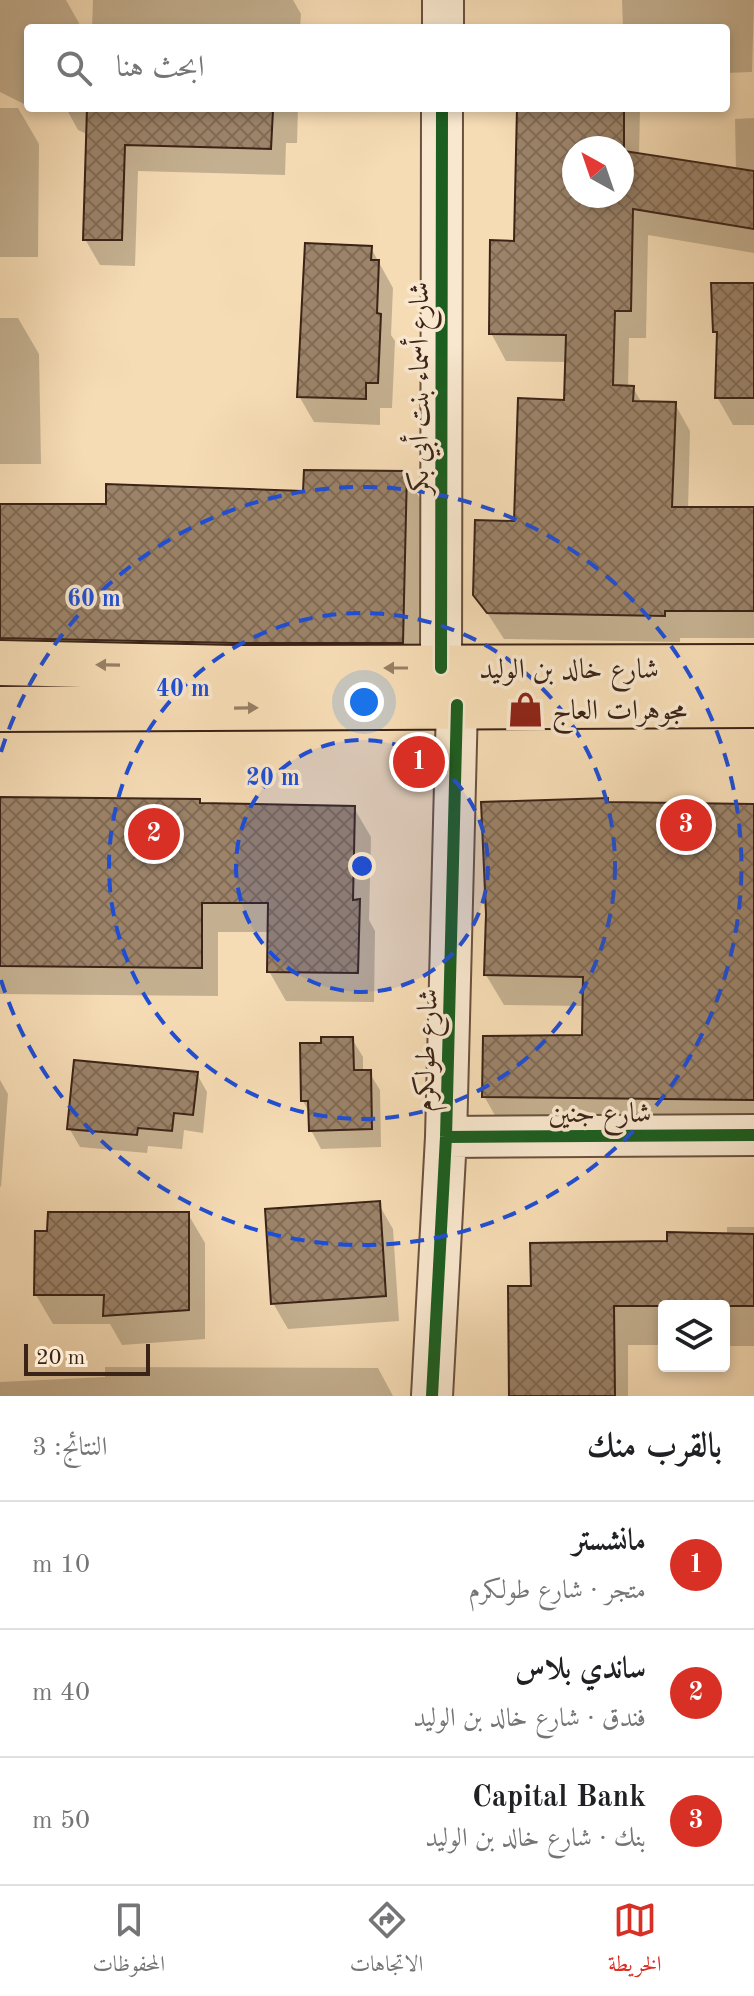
<!DOCTYPE html>
<html lang="ar">
<meta charset="utf-8">
<style>
:root{--surface:#fff;--page:#f2f2f2;--text:#202124;--muted:#757577;--line:#e0e0e0;--accent:#d93025}
body{margin:0;font-family:"Old Standard TT",Amiri,serif;background:var(--page);color:var(--text);direction:rtl}
.controls{position:absolute;right:24px;bottom:24px;display:grid;overflow:hidden;border-radius:8px;box-shadow:0 4px 12px #0003}
.controls button{width:72px;height:72px;display:grid;place-items:center;padding:0;border:0;border-bottom:2px solid var(--line);background:var(--surface);color:var(--text);font:40px sans-serif}
.compass{position:absolute;left:562px;top:136px;width:72px;height:72px;border-radius:50%;background:var(--surface);box-shadow:0 4px 12px #0003;rotate:320deg}
.scale{position:absolute;left:24px;bottom:20px;width:126px;box-sizing:border-box;padding-left:8px;border:4px solid #3b2317;border-top:0;font-size:22px;line-height:28px;white-space:nowrap;color:#3b2317;-webkit-text-stroke:6px #f9e8cf;paint-order:stroke}
.you{position:absolute;left:364px;top:702px;width:28px;height:28px;margin:-20px;border:6px solid #fff;border-radius:50%;background:#1a73e8;box-shadow:0 0 0 12px #1a73e833}
.badge{display:grid;place-items:center;width:52px;height:52px;border-radius:50%;background:var(--accent);color:#fff;font-size:26px;font-weight:700}
.pin{position:absolute;translate:-50% -50%;border:4px solid #fff;box-shadow:0 2px 8px #0006}
.list{margin:0;padding:0;list-style:none}
h2{display:flex;justify-content:space-between;align-items:center;height:104px;margin:0;padding:0 32px;font-size:34px}
h2 small{font-size:26px;font-weight:400;color:var(--muted)}
.list li{display:grid;grid-template-columns:52px 1fr auto;gap:24px;align-items:center;box-sizing:border-box;height:128px;padding:0 32px;border-top:2px solid var(--line)}
.list b{display:block;font-size:30px;white-space:nowrap}
.list p{margin:0;font-size:26px;white-space:nowrap;color:var(--muted)}
.list em{font-size:26px;font-style:normal;color:var(--muted)}
.icon{flex:none;width:44px;height:44px;fill:none;stroke:currentColor;stroke-width:2;stroke-linecap:round;stroke-linejoin:round}
.map{position:relative;flex:none;width:754px;height:1396px;overflow:hidden;direction:ltr}
.search{position:absolute;background:var(--surface);box-shadow:0 4px 12px #0003;left:24px;right:24px;top:24px;height:88px;display:flex;align-items:center;gap:20px;box-sizing:border-box;padding:0 28px;border-radius:8px;color:var(--muted);font-size:30px}
.sheet{height:488px;background:var(--surface)}
nav{display:flex;justify-content:space-around;align-items:center;box-sizing:border-box;height:112px;border-top:2px solid var(--line);background:var(--surface);font-size:22px;color:var(--muted)}
nav a{display:grid;justify-items:center;gap:4px}
nav .on{color:var(--accent)}
.map>svg:first-child{display:block}
.shadow{fill:#0003;fill-rule:evenodd}
.building{fill:url(#building-cross-hatch);stroke:#3b2317;stroke-width:2;fill-rule:evenodd}
.lines{fill:none;stroke-linecap:round;stroke-linejoin:round}
.minor-casing{stroke:#6a513e;stroke-width:44}
.primary-casing{stroke:#3b2317;stroke-width:48}
.minor{stroke:#f9e8cf;stroke-width:40}
.primary{stroke:#f6dcb5;stroke-width:44}
.cycleway-casing{stroke:#f9e8cf;stroke-width:17}
.cycleway{stroke:#1b5e20;stroke-width:12}
.oneway{fill:#988066}
.ring{fill:none;stroke:#1d4ed8;stroke-width:4;stroke-dasharray:14 10}
.labels{text-anchor:middle;stroke-width:7;stroke-linejoin:round;paint-order:stroke}
.street-label{font-size:28px;fill:#3b2317;stroke:#f9e8cf}
.poi-label{font-size:28px;fill:#3b2317;stroke:#f9e8cf;text-anchor:start}
.centre{fill:#1d4ed8;stroke:#f9e8cf;stroke-width:4}
.ring-label{font-size:24px;text-anchor:middle;font-weight:bold;fill:#1d4ed8;stroke:#f9e8cf;stroke-width:7;stroke-linejoin:round;paint-order:stroke}
</style>
<div class="map">
<svg width="754" height="1396" viewBox="0 0 754 1396">
<defs>
<pattern id="building-cross-hatch" width="8" height="8" patternUnits="userSpaceOnUse" patternTransform="scale(2)"><rect width="8" height="8" fill="#9c8369"/><path d="M0 0l8 8M0 8l8-8" fill="none" stroke="#806b55"/></pattern>
</defs>
<rect width="100%" height="100%" fill="#f6dcb5"/>
<filter id="stains"><feTurbulence type="fractalNoise" baseFrequency=".0025" numOctaves="4"/><feColorMatrix values="0 0 0 0 .2 0 0 0 0 .09 0 0 0 0 .02 0 0 0 .5 -.17"/></filter>
<radialGradient id="worn" r=".72"><stop offset=".6" stop-color="#630" stop-opacity="0"/><stop offset="1" stop-color="#630" stop-opacity=".3"/></radialGradient>
<path class="shadow" d="M0,0h66l13,23 -2,5h-49v78l-28,-14z
M93,0h200l8,14 -1,14h-208z
M622,0h132l-2,72 -26,1v-45h-103z
M0,108h18l21,36 -1,113h-38z
M66,108h232l-1,35h-11l-1,32 -147,-4 -3,95 -35,-1 -15,-26 4,-104 -11,-5z
M519,108h121l-1,48 97,15 -1,-52 19,-1v135l-106,-18 -2,103h-17l-1,49 5,1 9,15 33,1 15,27 -2,78h66v129h-74v4l-176,-3 -29,-45 41,-71 50,-121 1,-40 -61,-1 -15,-28 25,-90zM574,148h48v48h-48z
M371,248l22,40 -2,47 4,6 -3,67h-12v17l-66,-3 -15,-26z
M754,285v140h-21l-16,-28 2,-59 -4,-6z
M0,318h18l21,36 2,110h-41z
M405,473l18,31 -3,169 -420,3v-170h108l197,-13z
M0,799l199,2 3,4 152,3 17,29 -2,83 6,11 -1,71 -88,-1 -17,-30v-39h-51v64l-218,-2z
M609,804l145,2v324l-253,-4 -17,-30 100,-59 1,-31 -81,-1 -18,-30z
M352,1039l11,18v15h6l11,18 1,57 -60,2 -10,-19 -1,-16 -7,-13 20,-56z
M197,1074l10,18 -4,41 -19,-3 -2,19 -34,-3 -1,7 -67,-6 -11,-19z
M0,1080l8,14 -7,93 -1,-1z
M378,1203l15,26 6,92 -111,8 -15,-26z
M188,1214l17,29v96l-83,6 -12,-21h-57l-17,-29z
M727,1227h27v119h-30v-40h-60v39h-36v51h-117l22,-109 136,-44 58,-8z
M105,1367l273,1 15,28h-393v-14l105,-5z"/>
<path class="building" d="M87,108l186,2 -2,39 -146,-4 -3,95h-39z
M517,108h107v43l130,20v58l-121,-20 -2,102h-16l-2,74 21,1 -1,15 43,1 -4,105h82v104h-89v5l-178,-3 -14,-18 2,-75 39,1 4,-123 46,2 2,-65 -77,-1 1,-94 24,1zM574,148h48v48h-48z
M305,243l67,3 -1,14h8l-2,53 4,1 -3,69h-12v16l-69,-2z
M711,283h43v115h-39l2,-66h-4z
M304,470l103,1 -4,172h-169l-234,-5v-134h106v-20l197,7z
M0,797l200,2v4l155,3 -2,94 7,-1 -2,74 -91,-1 1,-69h-66v65l-202,-2z
M608,798v4l146,2v296l-272,-3 1,-61 99,-1 1,-58 -99,-2 2,-61 -5,-112z
M321,1037h32l1,33h17l1,59 -63,2 -1,-30h-7l-1,-58h21z
M74,1060l124,12 -5,43 -19,-2 -2,18 -34,-3 -1,7 -70,-6z
M380,1201l6,95 -115,8 -6,-95z
M48,1212h141v98l-86,6 1,-21h-70l1,-64h12z
M667,1232l87,2v72h-140l1,90h-106l-1,-110h23l-1,-43 137,-2z"/>
<g class="lines">
<defs>
<path id="minor" d="M443,28v-28
M441,668l1,-560
M446,1137l308,-2
M432,1396l14,-259 11,-432"/>
<path id="primary" d="M0,663l234,5 520,-1
M0,709l754,-4"/>
</defs>
<use href="#minor" class="minor-casing"/>
<use href="#primary" class="primary-casing"/>
<use href="#minor" class="minor"/>
<use href="#primary" class="primary"/>
<defs>
<path id="cycleway" d="M441,668l1,-560
M446,1137l308,-2
M432,1396l14,-259 11,-432"/>
</defs>
<use href="#cycleway" class="cycleway-casing"/>
<use href="#cycleway" class="cycleway"/>
</g>
<defs><path id="oneway-solid" d="M-6-.8H1V-3.2L6.5 0L1 3.2V.8H-6Z" transform="scale(2)"/></defs>
<g class="oneway">
<use href="#oneway-solid" transform="translate(108 665) rotate(-179)"/>
<use href="#oneway-solid" transform="translate(396 668) rotate(-180)"/>
<use href="#oneway-solid" transform="translate(246 708) rotate(-1)"/>
</g>
<circle cx="362" cy="866" r="126" fill="#1d4ed8" fill-opacity=".12"/>
<g class="ring">
<circle cx="362" cy="866" r="126"/>
<circle cx="362" cy="866" r="253"/>
<path d="M1 752A379 379 0 1 1 1 980"/>
</g>
<defs>
<symbol id="shop-bare" viewBox="-9 -9 18 18"><path d="M-5-2.5h2.3a2.7 3.5 0 0 1 5.4 0H5L5.5 6h-11ZM-1.5-2.5h3a1.5 2.3 0 0 0-3 0Z" fill="#8f2418" stroke="#f9e8cf" stroke-width="2.5" paint-order="stroke"/></symbol>
</defs>
<g fill-rule="evenodd">
<use href="#shop-bare" x="500" y="684" width="51" height="51"/>
</g>
<g class="labels">
<g class="street-label">
<text transform="translate(418 388) rotate(-90)" y="10">شارع أسماء بنت أبي بكر</text>
<text x="569" y="678">شارع خالد بن الوليد</text>
<text transform="translate(425 1050) rotate(-88)" y="10">شارع طولكرم</text>
<text x="600" y="1122">شارع جنين</text>
</g>
<g class="poi-label">
<text x="552" y="719">مجوهرات العاج</text>
</g>
</g>
<circle cx="362" cy="866" r="12" class="centre"/>
<g class="ring-label">
<text x="94" y="606">60 m</text>
<text x="183" y="696">40 m</text>
<text x="273" y="785">20 m</text>
</g>
<rect width="100%" height="100%" filter="url(#stains)"/>
<rect width="100%" height="100%" fill="url(#worn)"/>
</svg>
<div class="controls">
<button><svg class="icon" aria-label="layers" viewBox="0 0 24 24"><path d="M12 4l9 5-9 5-9-5zM3 14l9 5 9-5"/></svg></button>
</div>
<svg class="compass" viewBox="-18 -18 36 36"><path d="M0-13l5 13h-10z" fill="#e53935"/><path d="M0 13l5-13h-10z" fill="#757577"/></svg>
<div class="scale">20 m</div>
<div class="you"></div>
<div class="pin badge" style="left:419px;top:762px">1</div>
<div class="pin badge" style="left:154px;top:834px">2</div>
<div class="pin badge" style="left:686px;top:825px">3</div>
<div class="search"><svg class="icon" aria-label="search" viewBox="0 0 24 24"><circle cx="10" cy="10" r="6"/><path d="M15 15l6 6"/></svg>ابحث هنا</div>
</div>
<section class="sheet">
<h2>بالقرب منك<small>النتائج: 3</small></h2>
<ul class="list">
<li><span class="badge">1</span><div><b>مانشستر</b><p>متجر · شارع طولكرم</p></div><em>10 m</em></li>
<li><span class="badge">2</span><div><b>ساندي بلاس</b><p>فندق · شارع خالد بن الوليد</p></div><em>40 m</em></li>
<li><span class="badge">3</span><div><b>Capital Bank</b><p>بنك · شارع خالد بن الوليد</p></div><em>50 m</em></li>
</ul>
</section>
<nav>
<a class="on"><svg class="icon" aria-label="map" viewBox="0 0 24 24"><path d="M3 6l6-2 6 2 6-2v14l-6 2-6-2-6 2zM9 4v14M15 6v14"/></svg>الخريطة</a>
<a><svg class="icon" aria-label="directions" viewBox="0 0 24 24"><path d="M12 3l9 9-9 9-9-9zM9 14v-3h6M13 9l2 2-2 2"/></svg>الاتجاهات</a>
<a><svg class="icon" aria-label="saved" viewBox="0 0 24 24"><path d="M7 4h10v16l-5-4-5 4z"/></svg>المحفوظات</a>
</nav>
